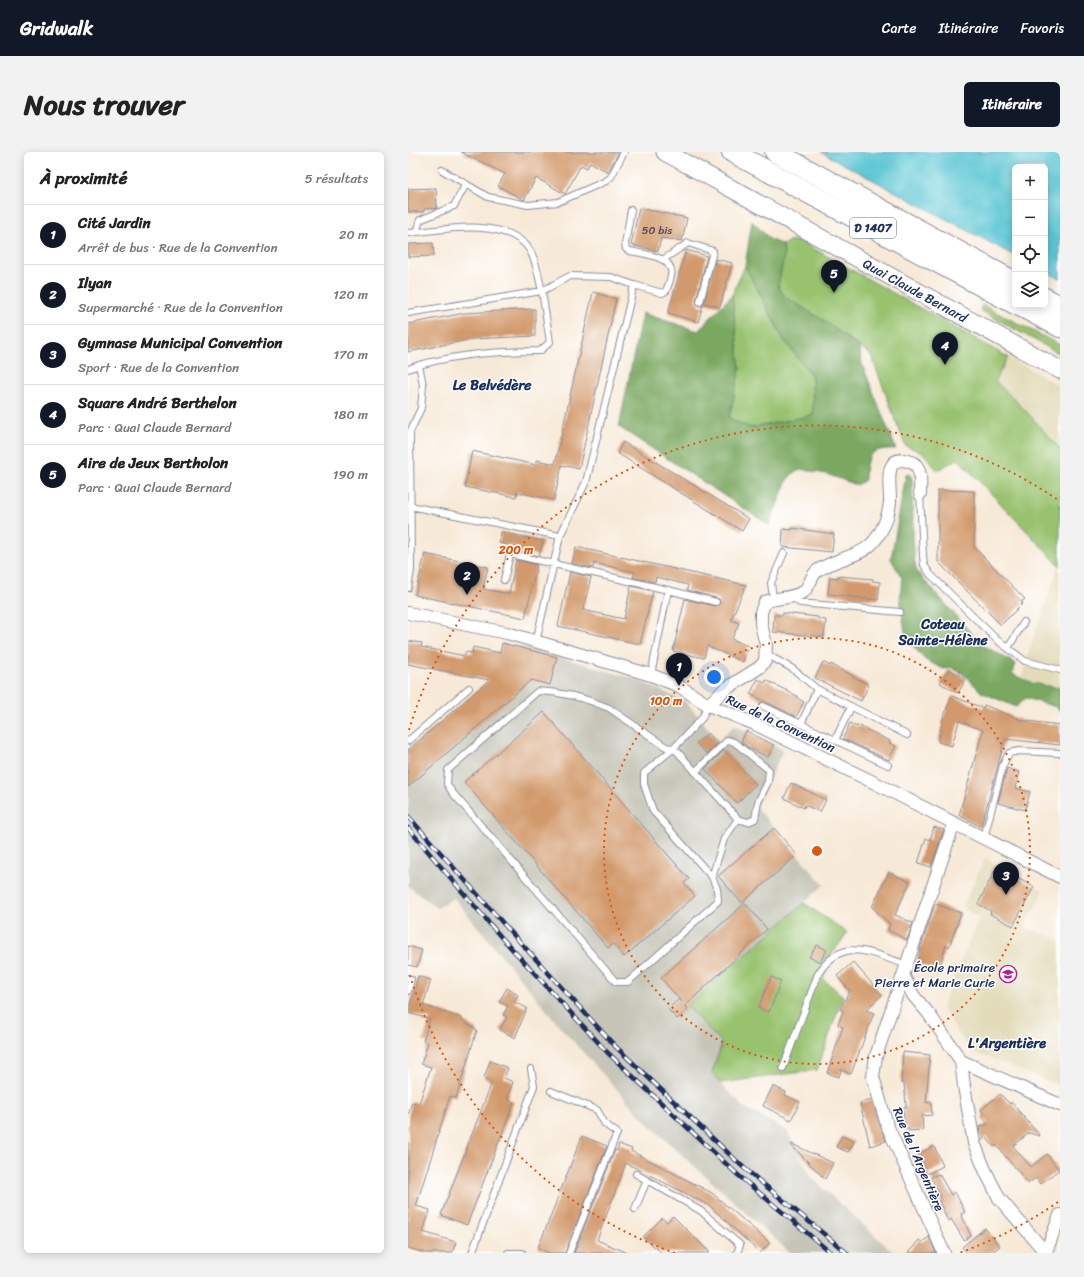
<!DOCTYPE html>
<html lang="fr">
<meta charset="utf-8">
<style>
:root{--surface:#fff;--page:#f2f2f2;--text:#222;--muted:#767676;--line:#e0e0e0;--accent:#111827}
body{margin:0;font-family:Sriracha,sans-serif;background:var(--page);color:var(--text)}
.controls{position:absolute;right:12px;top:12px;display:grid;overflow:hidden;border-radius:6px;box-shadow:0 2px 10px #0003}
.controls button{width:36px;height:36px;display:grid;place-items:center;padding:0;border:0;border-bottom:1px solid var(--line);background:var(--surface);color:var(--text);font:20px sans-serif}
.you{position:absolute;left:306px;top:525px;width:14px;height:14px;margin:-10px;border:3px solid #fff;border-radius:50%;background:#1a73e8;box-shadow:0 0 0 6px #1a73e833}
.badge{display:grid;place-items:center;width:26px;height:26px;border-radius:50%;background:var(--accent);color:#fff;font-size:13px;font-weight:700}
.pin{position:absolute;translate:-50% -33px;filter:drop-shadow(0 1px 2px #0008)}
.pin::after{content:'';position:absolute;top:21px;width:14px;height:12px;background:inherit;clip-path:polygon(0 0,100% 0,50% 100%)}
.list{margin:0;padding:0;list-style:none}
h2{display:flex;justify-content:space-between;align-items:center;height:52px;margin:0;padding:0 16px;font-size:17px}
h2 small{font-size:13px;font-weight:400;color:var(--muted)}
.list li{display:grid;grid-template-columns:26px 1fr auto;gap:12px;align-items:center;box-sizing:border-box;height:60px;padding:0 16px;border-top:1px solid var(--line)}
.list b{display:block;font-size:15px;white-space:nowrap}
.list p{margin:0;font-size:13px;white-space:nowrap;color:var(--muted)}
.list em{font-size:13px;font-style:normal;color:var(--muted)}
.icon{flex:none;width:22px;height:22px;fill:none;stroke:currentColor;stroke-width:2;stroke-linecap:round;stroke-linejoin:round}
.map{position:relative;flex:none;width:652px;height:1101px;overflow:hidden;border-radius:6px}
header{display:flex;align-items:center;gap:24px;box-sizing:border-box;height:56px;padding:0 20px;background:var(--accent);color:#fff}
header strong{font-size:19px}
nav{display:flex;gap:22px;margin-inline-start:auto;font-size:14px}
.intro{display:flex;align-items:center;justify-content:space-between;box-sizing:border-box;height:96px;padding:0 24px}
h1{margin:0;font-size:28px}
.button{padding:10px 18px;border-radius:6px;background:var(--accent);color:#fff;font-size:14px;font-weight:700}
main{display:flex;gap:24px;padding:0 24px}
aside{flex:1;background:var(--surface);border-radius:6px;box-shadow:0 2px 10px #0003}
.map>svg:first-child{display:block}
.built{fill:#e3dbba}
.industrial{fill:#c6c5b8}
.green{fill:#98c26e;stroke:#5a7866}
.forest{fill:#7aa861;stroke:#4a6c60}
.water{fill:#5bc6d4;stroke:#3b7a99}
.building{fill:#d29a6c}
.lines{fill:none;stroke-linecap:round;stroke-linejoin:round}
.service-casing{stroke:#898c9a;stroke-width:8}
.minor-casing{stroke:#898c9a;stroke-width:14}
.secondary-casing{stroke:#898c9a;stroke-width:19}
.trunk-casing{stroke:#898c9a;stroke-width:22}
.service{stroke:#fff;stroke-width:6}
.minor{stroke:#fff;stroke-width:12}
.secondary{stroke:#fff;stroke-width:17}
.trunk{stroke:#fff;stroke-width:20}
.rail-casing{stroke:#1b2f5e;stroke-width:4.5}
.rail{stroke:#fff;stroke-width:3;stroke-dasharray:9;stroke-linecap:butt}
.ring{fill:none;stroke:#de5710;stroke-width:2;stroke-dasharray:2 4}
.labels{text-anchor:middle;stroke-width:3;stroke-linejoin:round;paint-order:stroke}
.number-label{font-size:11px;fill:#494a62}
.shield{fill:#fff;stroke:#5f6d8e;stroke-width:1}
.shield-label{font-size:12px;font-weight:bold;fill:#1b2f5e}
.street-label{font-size:13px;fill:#1b2f5e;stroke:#fff}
.poi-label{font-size:13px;fill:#1b2f5e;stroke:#fff;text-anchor:end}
.neighbourhood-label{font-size:14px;font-weight:bold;fill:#1b2f5e;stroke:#fff}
.centre{fill:#de5710;stroke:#fff;stroke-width:2}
.ring-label{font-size:12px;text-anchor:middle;font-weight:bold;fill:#de5710;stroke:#fff;stroke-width:3;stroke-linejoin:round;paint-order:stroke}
</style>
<header>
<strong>Gridwalk</strong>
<nav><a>Carte</a><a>Itinéraire</a><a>Favoris</a></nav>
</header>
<div class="intro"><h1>Nous trouver</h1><a class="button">Itinéraire</a></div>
<main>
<aside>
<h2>À proximité<small>5 résultats</small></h2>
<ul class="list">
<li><span class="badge">1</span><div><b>Cité Jardin</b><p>Arrêt de bus · Rue de la Convention</p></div><em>20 m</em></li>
<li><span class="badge">2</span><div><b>Ilyan</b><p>Supermarché · Rue de la Convention</p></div><em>120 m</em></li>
<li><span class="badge">3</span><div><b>Gymnase Municipal Convention</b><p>Sport · Rue de la Convention</p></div><em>170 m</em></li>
<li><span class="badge">4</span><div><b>Square André Berthelon</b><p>Parc · Quai Claude Bernard</p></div><em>180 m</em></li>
<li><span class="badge">5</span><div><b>Aire de Jeux Bertholon</b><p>Parc · Quai Claude Bernard</p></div><em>190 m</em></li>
</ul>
</aside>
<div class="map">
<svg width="652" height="1101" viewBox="0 0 652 1101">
<rect width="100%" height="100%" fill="#fff"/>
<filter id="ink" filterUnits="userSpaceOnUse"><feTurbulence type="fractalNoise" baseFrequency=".025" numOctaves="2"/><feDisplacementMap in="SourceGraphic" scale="8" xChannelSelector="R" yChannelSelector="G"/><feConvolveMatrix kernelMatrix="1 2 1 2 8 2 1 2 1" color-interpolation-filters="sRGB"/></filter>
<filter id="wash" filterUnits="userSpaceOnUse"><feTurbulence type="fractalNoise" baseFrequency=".012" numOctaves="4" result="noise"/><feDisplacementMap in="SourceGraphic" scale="16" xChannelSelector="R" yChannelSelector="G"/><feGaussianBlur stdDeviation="0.9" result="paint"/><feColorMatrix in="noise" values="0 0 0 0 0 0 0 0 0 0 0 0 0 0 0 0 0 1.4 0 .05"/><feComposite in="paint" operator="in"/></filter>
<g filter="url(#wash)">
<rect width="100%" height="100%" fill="#f7e9d7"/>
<path class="built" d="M600,205l52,29v63l-34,-38 -31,-30z
M651,413l1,1v123l-18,-2 -21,-7 8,-30z
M577,706l59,33 -19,35 35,15v145l-91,-36 -27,-43 37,-89 -17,-11z"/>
<path class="industrial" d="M106,492l118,34 53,23 34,40 15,-16 49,25 -27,57 68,78 -137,121 35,37 -10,31 29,31 46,26 25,47 82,75h-104l-143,-130 -86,-95 -107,-130 -17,10 -29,-22v-136l98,-85z"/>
<path class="green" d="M381,89h11l208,116 -13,24 31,30 34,38v117l-102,-107 -21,11 -13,-16 -19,-9 -34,-90 -48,-35 -38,-23 -7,-11 6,-31 -1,-10z
M337,114l39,74 28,36 1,39 -62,13 -22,-10 11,-49 -8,-74z
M574,153l78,40v9l-80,-44z
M396,751l43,30 -15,21 -9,25 20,17 -26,74 -97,13 -8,-10 10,-30 -35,-37z"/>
<path class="forest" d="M344,69l19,19 12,5 1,10 -6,31 7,11 38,23 36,27 3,17 34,85c-26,-1 -31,6 -31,31l-8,5 -31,-11 -25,-5 -9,5 -5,6 -18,45 -150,-98 23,-114 56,18 34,-36 8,74 -11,49 22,10 62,-13 -1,-40 -28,-35 -39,-74z
M501,322l3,4 2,81 3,13 64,72 35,20 -4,10 19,9 29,5v24l-4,-5 -30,-9 -10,9 -35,-15 -16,-17 -15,-8 -6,2 -19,-9 -19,-22 -6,-37 2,-23 -11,-19 15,-84z"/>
<path class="water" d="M413,0h239v127l-15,-8v-104h-30v89z"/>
<g id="blocks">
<path class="building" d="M53,0h158l-11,20 -18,-10 -3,6 -6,-3 -16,29 -29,-16 -12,22 -26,-14 7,-12z
M28,36l1,20 -13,1v3h-16v-23z
M231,56l48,10 -5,23 -21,-3 -3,13 -27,-6z
M25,91l1,13 -26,1v-13z
M278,98l21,6 -11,45 3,5 4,-1 -5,17 -30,-9z
M308,107l16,4 -12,44 -16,-4z
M185,140l23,7 -37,170 -17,-4 -8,35 -37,-8 -1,5 -51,-10 7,-36 64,14 1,-5 18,4z
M127,157v27l-62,3 -65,13v-28l57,-11z
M215,290l126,77 -7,12 -125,-78z
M530,338l36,1v56l51,52 -4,3 2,1 -22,22 -63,-63z
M384,376l42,6 -2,18 -50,-5 1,-18 9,1z
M93,380l42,9 -4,15 -21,-5v-4l-19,-4z
M168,395l170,38 -15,35 8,3 -7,16 16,7 -5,16 -36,-16 -3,12 -31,-7 12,-52 30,7 5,-3 -1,-4 -32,-9 1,-5 -32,-8 -1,5 -22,-4 2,-6 -41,-9 -1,5 -21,-4z
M17,402l63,13 -5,22 26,5 7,-34 21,5 -12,53 -110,-23z
M162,420l21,5 -8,33 41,9 7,-33 22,5 -13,53 -82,-18z
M430,424l35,3 -1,2 8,1 -2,18 -50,-6 2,-17 8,1z
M375,461l35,4v2l8,1 -2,17 -51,-5 1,-17h9z
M0,489l14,2 -1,4 44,9v-4l7,1 1,-6 27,6 2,-10 55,14 -7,28 -19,-5 -123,107v-37l81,-70 -81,-16z
M415,510l7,4 1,-2 38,21 -8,16 -46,-23z
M541,517l17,10 -8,14 -18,-10z
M350,527l7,4 1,-3 31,16v2l7,4 -8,15 -46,-23z
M544,544l31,12 1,-3 35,14v1l41,5v20l-55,-6 -24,88 -22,-12 24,-85 -24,-9 -7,25 -14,-4 6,-27z
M136,560l145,167 -5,4 11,13 -71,61 -11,-13 -5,4 -144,-166z
M442,571l7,4 1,-2 32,16 -1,2 7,3 -7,14 -46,-21z
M338,579l28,14 -6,12 -19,-9 -8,-6z
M300,581l10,11 -11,10 -11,-11z
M316,598l32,34 -19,19 -32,-34z
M599,616l12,4 -4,16 15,4 -5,18 -27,-7z
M383,631l35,17 -6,12 -15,-7 -1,3 -20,-10z
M526,675l10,3 -13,37 -13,-4 8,-25 4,2z
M366,676l23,27 -55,48 -24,-27z
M587,718l14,8 1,-4 24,13 -21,39 -23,-12 1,-3 -13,-7z
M481,720l21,10 -15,33 18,8 -6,17 -19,-10 2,-6 -18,-17z
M337,751l22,26 -82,77 3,3 -11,10 -9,-10 11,-10 3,3 -21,-24z
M527,752l26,9 -12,34 -3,-2 -7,26 -22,-7 4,-18z
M409,793l10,5 -7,12 -11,-5z
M0,794l14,4 -5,17 -9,-2z
M445,810l29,33 -16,15 8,3 -23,61 -10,-4 -2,7 -12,-4 16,-46 -5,-2 5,-14 -3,-2 10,-18 -13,-15z
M10,824l13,4 -8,25 39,13v2l15,10 -21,68 -6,-2 -34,110 14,4 -7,22 33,10 -4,11h-26l-18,-5v-132l4,-14 7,2 12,-37 -10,-3 7,-21 -5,-2 7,-22 -22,-6z
M363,825l10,4 -12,31 -11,-4z
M99,836l11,7 -4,7 13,6 -12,30 -15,-8 7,-13 -4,-2 5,-9 -9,-4z
M495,900l27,3 -4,48 5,-1 1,13 -10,1 1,14 -15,1v-3h-3l-2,-21h3v-3l-2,-21h-3z
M82,909l18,7 -4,10 9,4 -6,17 7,3 -47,123 -26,-10 51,-133 -8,-4z
M365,934l13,6 -1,3 15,7 -9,18 -28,-14z
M592,942l10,10 1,-2 29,34 -11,-3 -16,13 18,21 16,-13 12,16 -19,14 -4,-6 -8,5 -32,-38 -2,2 -8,-10 -5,4 -2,-14 9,-3 -6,-7 2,-2 -3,-5z
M464,948l14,41 -16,5 -10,-43z
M174,984l25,10 -42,107h-16l-11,-5z
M434,984l12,6 -6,10 -12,-5z
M211,992l13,5 -1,2 81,42 58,50 -10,10 -50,-47 -84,-43 -29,77 31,13h-54l41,-103 2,1z
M384,992l41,19 -8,16 -34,-34z
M526,994l9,20 -16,8 -9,-20z
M531,1022l12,21 4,-3 10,20 -4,2 10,22 -7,4 -13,-21 -3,2 -9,-20 3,-2 -11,-22z
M265,1064l37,37h-48l-19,-16 19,-19 5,4z
M577,1076l15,18 -9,7h-24l-5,-6z
M521,1085l7,16h-28l11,-13 3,2z"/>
</g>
</g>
<g filter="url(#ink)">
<use href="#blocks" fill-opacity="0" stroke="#898c9a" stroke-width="1"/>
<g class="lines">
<defs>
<path id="service" d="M34,18l46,27 40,8 30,-3 48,-21 5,-4 13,-25
M223,58l-6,34 1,5 4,2c13,3 45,5 41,25 -1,5 -3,10 -5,15l-4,2 -28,-8
M8,80l4,-12 34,-14 12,-22
M0,81c34,-3 88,-15 116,10 12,11 14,33 18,48l-134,22
M256,107l24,-16 25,8 -13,51
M0,217l11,-4
M512,342l3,62 1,9 6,9 67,66 28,21 35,9
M2,354l150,30
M96,428l6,-26 158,36 -17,85
M0,436l3,-18 -1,-138 11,-24 1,-11 1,-12 -4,-20c41,-11 78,-14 121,-14l10,-9 -8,-51 28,-15 41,1 23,8 -48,197 -26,54 -24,106
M260,438l48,12
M384,445l8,6 100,9
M365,446l-2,-15 13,-30
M600,496l16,-26
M358,502l27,15 24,20 90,46
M355,554l125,59
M393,572l16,-35
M427,588l16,-33
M0,589l61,-53
M287,620l33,-32 6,2 35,28 -1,12 -10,20 -3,17 -7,3 -10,-3 -64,-71 -30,25v11l9,27 59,66 5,12 1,12 -90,81h-12l-164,-190 -5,-8 1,-14 90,-79c24,1 50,8 71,17l57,39 8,1 28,-30 6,-13
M576,686l19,-73 6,-12 10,-2 41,2
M304,725l12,-38 14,-20
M0,826l3,1 -3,12
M375,916l35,-94c26,-40 52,-20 90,-9
M143,939l46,19 8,14 12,9 -48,120
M228,1022l65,37 39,34 -3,8
M227,1057l12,-29
M64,1101l62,-167 -3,-17
M100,1101h14"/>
<path id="minor" d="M0,461l99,20 144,42 28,11 29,19 47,19 124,61 181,92
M300,553l16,-15 36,-23 5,-6 1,-16 -5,-21v-12l4,-10c11,-5 27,-3 38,-10 7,-5 7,-14 13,-20 2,-3 7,-4 10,-6 22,-12 41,-9 55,-35 5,-9 8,-19 9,-29 1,-15 -9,-50 21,-40 12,4 9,22 9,32
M496,825l9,18 16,19 32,47 3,25 10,57 11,27 14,28 47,55
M553,909l99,44
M638,1100l14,-37
M536,1101l-57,-128 -14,-48 3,-21 78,-233"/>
<g id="secondary">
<path id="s1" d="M257,0l395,218"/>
</g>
<path id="trunk" d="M324,0l283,152
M367,0l240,130
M637,146l15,8
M610,153l42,22"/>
</defs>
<use href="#service" class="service-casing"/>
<use href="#minor" class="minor-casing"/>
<use href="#secondary" class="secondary-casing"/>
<use href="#trunk" class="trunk-casing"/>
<use href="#service" class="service"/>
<use href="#minor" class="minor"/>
<use href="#secondary" class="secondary"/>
<use href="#trunk" class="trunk"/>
<defs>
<path id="rail" d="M0,664l101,114 106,116 129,122 103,85
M0,676l93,109 107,116 130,122 93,78"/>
</defs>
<use href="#rail" class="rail-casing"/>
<use href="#rail" class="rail"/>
</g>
</g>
<g class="ring">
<circle cx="409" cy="699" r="213"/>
<path d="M650 1050A426 426 0 0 1 551 1101M267 1101A426 426 0 0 1 1 820M1 578A426 426 0 0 1 650 348"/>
</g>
<defs>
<symbol id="school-ring" viewBox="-11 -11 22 22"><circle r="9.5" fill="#fff" stroke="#b5179e" stroke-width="1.5"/><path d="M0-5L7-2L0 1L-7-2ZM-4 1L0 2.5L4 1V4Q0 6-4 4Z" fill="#b5179e"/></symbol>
</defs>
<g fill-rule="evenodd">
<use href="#school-ring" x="590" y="812" width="20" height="20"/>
</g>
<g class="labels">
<g class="number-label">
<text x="249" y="82">50 bis</text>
</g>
<rect class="shield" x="442" y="66" width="46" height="20" rx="3"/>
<g class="shield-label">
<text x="465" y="80">D 1407</text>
</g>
<g class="street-label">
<text dy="5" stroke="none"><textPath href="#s1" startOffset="286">Quai Claude Bernard</textPath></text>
<text transform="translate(373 571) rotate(25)" y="5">Rue de la Convention</text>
<text transform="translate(511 1007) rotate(67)" y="5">Rue de l'Argentière</text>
</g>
<g class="poi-label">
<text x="587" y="820">École primaire<tspan x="587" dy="15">Pierre et Marie Curie</tspan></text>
</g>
<g class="neighbourhood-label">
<text x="84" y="238">Le Belvédère</text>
<text x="535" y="477">Coteau<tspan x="535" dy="16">Sainte-Hélène</tspan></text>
<text x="599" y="896">L'Argentière</text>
</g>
</g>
<circle cx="409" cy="699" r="6" class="centre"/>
<g class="ring-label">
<text x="108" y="402">200 m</text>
<text x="258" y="553">100 m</text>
</g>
</svg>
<div class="controls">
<button>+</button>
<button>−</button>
<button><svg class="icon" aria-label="locate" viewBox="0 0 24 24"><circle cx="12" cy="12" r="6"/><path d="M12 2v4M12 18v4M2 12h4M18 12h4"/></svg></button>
<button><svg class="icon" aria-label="layers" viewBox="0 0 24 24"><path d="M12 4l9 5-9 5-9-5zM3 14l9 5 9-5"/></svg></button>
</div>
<div class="you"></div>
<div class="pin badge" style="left:271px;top:534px">1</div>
<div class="pin badge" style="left:59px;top:443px">2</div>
<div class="pin badge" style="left:598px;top:743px">3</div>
<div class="pin badge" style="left:537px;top:213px">4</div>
<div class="pin badge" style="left:426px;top:141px">5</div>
</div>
</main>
